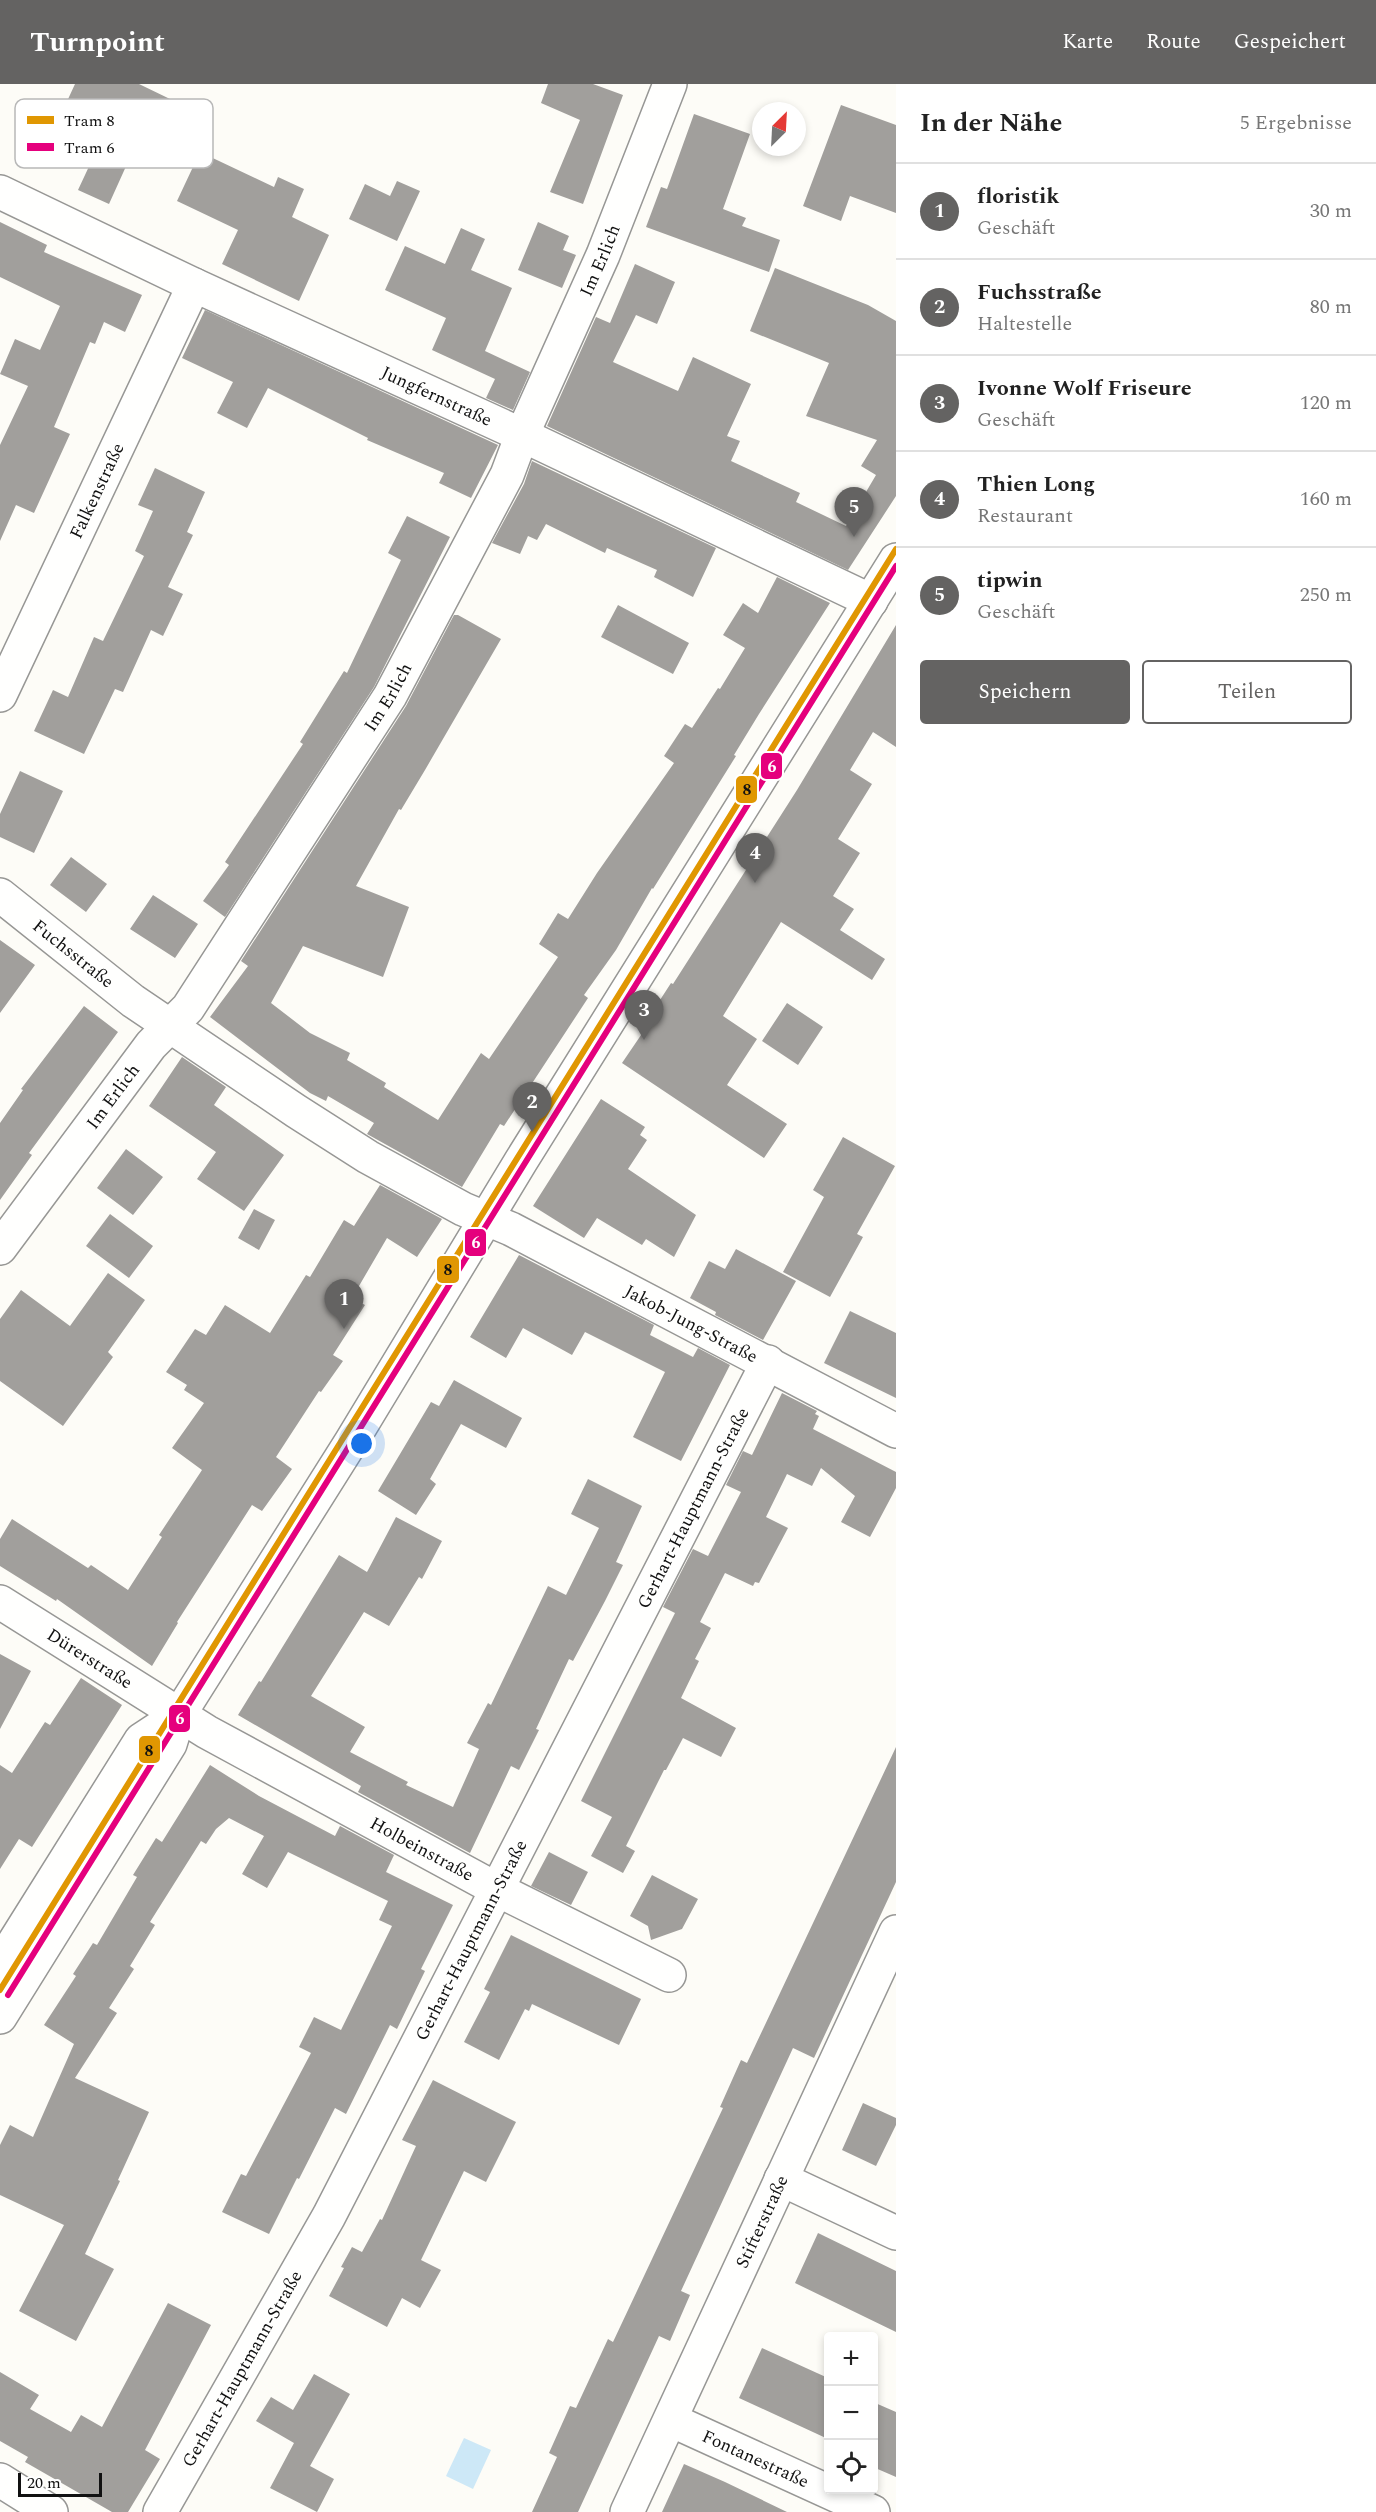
<!DOCTYPE html>
<html lang="de">
<meta charset="utf-8">
<style>
:root{--surface:#fff;--page:#f6f6f6;--text:#222;--muted:#767676;--line:#e0e0e0;--accent:#646362}
body{margin:0;font-family:Spectral,serif;background:var(--page);color:var(--text)}
.controls{position:absolute;right:18px;bottom:18px;display:grid;overflow:hidden;border-radius:6px;box-shadow:0 3px 9px #0003}
.controls button{width:54px;height:54px;display:grid;place-items:center;padding:0;border:0;border-bottom:2px solid var(--line);background:var(--surface);color:var(--text);font:30px sans-serif}
.compass{position:absolute;left:752px;top:18px;width:54px;height:54px;border-radius:50%;background:var(--surface);box-shadow:0 3px 9px #0003;rotate:24deg}
.scale{position:absolute;left:18px;bottom:15px;width:84px;box-sizing:border-box;padding-left:6px;border:3px solid #111;border-top:0;font-size:16px;line-height:21px;white-space:nowrap;color:#111;-webkit-text-stroke:4px #fff;paint-order:stroke}
.you{position:absolute;left:362px;top:1360px;width:21px;height:21px;margin:-15px;border:4px solid #fff;border-radius:50%;background:#1a73e8;box-shadow:0 0 0 9px #1a73e833}
.badge{display:grid;place-items:center;width:39px;height:39px;border-radius:50%;background:var(--accent);color:#fff;font-size:20px;font-weight:700}
.pin{position:absolute;translate:-50% -50px;filter:drop-shadow(0 2px 3px #0008)}
.pin::after{content:'';position:absolute;top:32px;width:21px;height:18px;background:inherit;clip-path:polygon(0 0,100% 0,50% 100%)}
.list{margin:0;padding:0;list-style:none}
h2{display:flex;justify-content:space-between;align-items:center;height:78px;margin:0;padding:0 24px;font-size:26px}
h2 small{font-size:20px;font-weight:400;color:var(--muted)}
.list li{display:grid;grid-template-columns:39px 1fr auto;gap:18px;align-items:center;box-sizing:border-box;height:96px;padding:0 24px;border-top:2px solid var(--line)}
.list b{display:block;font-size:22px;white-space:nowrap}
.list p{margin:0;font-size:20px;white-space:nowrap;color:var(--muted)}
.list em{font-size:20px;font-style:normal;color:var(--muted)}
.actions{display:flex;gap:12px;padding:18px 24px}
.actions a{flex:1;padding:14px 0;border:2px solid var(--accent);border-radius:6px;text-align:center;font-size:21px;color:var(--accent)}
.actions .main{background:var(--accent);color:#fff}
.icon{flex:none;width:33px;height:33px;fill:none;stroke:currentColor;stroke-width:2;stroke-linecap:round;stroke-linejoin:round}
.map{position:relative;flex:none;width:896px;height:2428px;overflow:hidden}
header{display:flex;align-items:center;gap:36px;box-sizing:border-box;height:84px;padding:0 30px;background:var(--accent);color:#fff}
header strong{font-size:28px}
nav{display:flex;gap:33px;margin-inline-start:auto;font-size:21px}
main{display:flex}
aside{flex:1;background:var(--surface)}
.map>svg:first-child{display:block}
.water{fill:#cde8f7}
.building{fill:#a19f9c}
.lines{fill:none;stroke-linecap:round;stroke-linejoin:round}
.minor-casing{stroke:#979795;stroke-width:36}
.tertiary-casing{stroke:#979795;stroke-width:36}
.minor{stroke:#fffffe;stroke-width:33}
.tertiary{stroke:#fffffe;stroke-width:33}
.tram-1-casing{stroke:#fff;stroke-width:10}
.tram-2-casing{stroke:#fff;stroke-width:10}
.tram-1{stroke:#e09702;stroke-width:6}
.tram-2{stroke:#e5007d;stroke-width:6}
.labels{text-anchor:middle;stroke-width:6;stroke-linejoin:round;paint-order:stroke}
.street-label{font-size:18px;fill:#111;stroke:#fff}
.key{fill:#fff;stroke:#b8b8b8;stroke-width:1.5}
.key-label{font-size:16px;fill:#111}
.line-badge{stroke:#fff;stroke-width:2}
.badge-label{font-size:16px;text-anchor:middle;font-weight:bold;fill:#fff}
.pale-badge-label{font-size:16px;text-anchor:middle;font-weight:bold;fill:#111}
</style>
<header>
<strong>Turnpoint</strong>
<nav><a>Karte</a><a>Route</a><a>Gespeichert</a></nav>
</header>
<main>
<div class="map">
<svg width="896" height="2428" viewBox="0 0 896 2428">
<rect width="100%" height="100%" fill="#fdfcf7"/>
<path class="water" d="M464,2354l27,12 -18,39 -27,-13z"/>
<path class="building" d="M75,0h64l62,30 -24,48 -40,-20 -28,62 -31,-14 28,-60 -43,-20z
M548,0h45l30,11 -40,109 -33,-12 30,-72 -39,-17z
M841,21l55,20v88l-46,-17 -9,25 -38,-15z
M694,30l56,20 -27,75 23,9 -4,8 38,14 -11,32 -123,-45 15,-40 6,2z
M200,68l74,35 4,-10 26,12 -12,28 37,18 -30,66 -77,-37 16,-34 -61,-29z
M397,97l23,10 -23,50 -48,-22 16,-35 25,12z
M0,138l47,23 -3,7 98,43 -17,37 -21,-10 -9,22 -5,-2 -36,85 16,7 -36,79 -18,-8 -16,36v-96l28,-59 -28,-12 15,-35 25,11 20,-44 -60,-29z
M538,138l31,14 -6,14 13,5 -14,33 -44,-18z
M461,144l24,11 -14,31 41,18 -27,63 45,21 -17,38 -27,-12 9,-19 -63,-29 14,-32 -61,-28 20,-44 40,18z
M635,180l40,18 -18,42 -21,-9 -23,47 65,29 15,-34 58,27 -24,52 13,5 -9,20 69,32 -4,9 50,24 30,-51 -15,-9 16,-26 -71,-24 23,-53 -79,-32 25,-63 93,37 28,16v175l-48,74 -301,-144 49,-109 14,6z
M205,226l293,135 -27,53 -32,-15 5,-10 -77,-33 1,-2 -100,-50 -21,40 -30,-15 16,-31 -51,-24z
M532,377l184,87 -23,49 -39,-20 3,-7 -50,-22 -2,5 -59,-29 -9,16 -9,-4 -8,18 -28,-11 32,-59z
M155,384l50,24 -18,40 6,3 -25,52 15,7 -20,42 -12,-6 -28,62 -8,-3 -31,65 -50,-23 19,-41 15,7 26,-60 9,4 41,-85 -9,-5 18,-40 -15,-6z
M407,432l43,21 -76,150 -149,230 -22,-16 26,-36 -4,-3 78,-118 -3,-2 44,-71 3,2 54,-113 -13,-7z
M777,493l53,26 -71,111 -25,41 2,1 -83,133 -1,-1 -36,62 -32,45 4,3 -84,128 -4,-2 -38,63 -95,-53 7,-11 -46,-27 -2,5 -16,-8 -100,-76 38,-51 -7,-5 165,-255 48,-91h4l43,24 -76,131 -24,40 -2,-1 -43,77 53,21 -26,70 -80,-31 -32,57 39,30 40,20 -3,7 39,23 -2,4 54,33 43,-67 8,6 69,-102 -19,-13 19,-31 10,6 29,-46 77,-110 -10,-7 21,-32 7,4 26,-40 2,1 25,-41 -22,-13 20,-32 15,10z
M618,521l71,38 -16,31 -72,-37z
M896,541v122l-23,-15 -23,38 22,14 -34,55 22,14 -27,43 21,13 -14,21 45,29 -13,21 -91,-58 -58,94 34,23 -30,46 60,39 -23,34 -142,-95 32,-47 -3,-2 20,-31 2,1 124,-194z
M20,687l43,20 -29,62 -34,-16v-23z
M71,773l36,27 -21,28 -36,-27z
M153,811l45,29 -23,34 -45,-29z
M0,856l35,25 -35,48z
M787,919l36,24 -25,38 -36,-24z
M84,922l34,26 -89,121 3,2 -32,45v-77l23,-33 -2,-1z
M182,973l44,30 -12,18 70,50 -40,56 -47,-32 19,-27 -67,-46z
M601,1015l44,28 -5,8 7,5 -19,29 68,46 -22,42 -28,-18 -4,6 -45,-27 -13,20 -51,-32z
M843,1053l52,29 -38,68 6,3 -33,60 -47,-25 41,-75 -11,-7z
M126,1065l37,28 -30,38 -36,-27z
M380,1101l62,34 -25,38 -30,-19 -35,60 13,7 -32,50 10,6 -22,31 -2,-1 -43,66 16,12 -30,42 -10,-6 -75,117 1,1 -26,43 -95,-67 -1,2 -56,-35v-27l12,-20 76,49 3,-3 37,25 34,-53 -3,-2 43,-65 -30,-22 32,-45 -20,-13 3,-5 -21,-13 29,-43 11,6 19,-30 45,28 36,-58 4,2 34,-57 10,6z
M254,1125l21,11 -16,30 -21,-12z
M110,1130l43,32 -24,32 -43,-32z
M736,1165l60,32 -33,59 -48,-25 1,-3 -26,-14 19,-37 16,8z
M519,1171l135,70 -4,10 43,22 5,-9 32,17 -49,96 -48,-24 32,-65 -80,-40 -13,23 -49,-27 -17,30 -36,-21z
M108,1189l37,27 -37,52 5,5 -50,69 -63,-45v-62l21,-29 49,36z
M850,1227l46,22v65l-72,-35z
M454,1296l68,38 -16,30 -45,-24 -31,55 6,5 -20,31 -38,-24 53,-89 8,4z
M782,1309l35,18 -2,3 4,2 -6,13 83,43v16l-26,49 -29,-15 14,-26 -34,-28 -9,18 -25,-12 -21,43 22,11 -29,55 -4,-1 -2,4 -28,-13 -25,49 11,6 -16,31 4,2 -18,37 55,30 -15,29 -38,-19 -17,32h-2l-38,76 9,5 -12,22 -32,-17 21,-39 -31,-16 94,-188 -12,-6 30,-58 15,7 33,-64 -15,-7 17,-34 9,4z
M588,1395l54,27 -26,56 7,3 -18,36 -32,60 -4,-2 -33,70 3,1 -20,40 -8,-4 -41,87 -112,-61 3,-6 -123,-71 21,-34 2,1 78,-127 28,17 29,-55 46,24 -20,38 -3,-2 -30,49 -25,-14 -53,84 54,31 -15,25 58,30 -2,3 47,22 26,-58 -12,-6 21,-40 3,2 57,-119 18,9 33,-67 -28,-14z
M0,1570l31,17 -31,58z
M81,1594l41,27 -90,142 -13,-8 -19,30v-104l12,8 33,-51 5,3z
M896,1663v135l-82,176 -21,-10 -112,243 9,4 -20,46 -11,-5 -81,176h-46l25,-55 -8,-4 21,-47 6,2 32,-69 5,3 110,-234 -3,-1 21,-47 6,3z
M210,1681l49,31 76,40 5,-10 54,29 -8,17 67,33 -32,64 4,2 -28,58 -7,-4 -44,89 -11,-6 -36,71 -2,-1 -28,56 -47,-22 19,-38 5,2 65,-123 -12,-6 15,-30 27,13 51,-104 -13,-6 9,-19 -100,-49 -21,36 -25,-14 22,-38 -35,-18 -13,11 -10,15 -5,-3 -51,81 5,3 -25,41 4,3 -25,39 8,5 -42,65 74,34 -31,68 2,1 -35,73 29,15 -38,72 -57,-30 45,-86 -64,-30v-50l10,-20 23,12 41,-93 -30,-19 32,-49 -3,-2 20,-31 4,2 40,-68 -4,-2 23,-37 6,4z
M549,1768l39,20 -17,33 -40,-19z
M652,1791l46,24 -16,30 -31,11 -3,-14 -18,-10z
M511,1851l130,64 -22,46 -87,-41 -3,7 -4,-2 -26,51 -35,-18 26,-50 -6,-3z
M433,1996l83,42 -30,60 -22,-11 -43,89 20,10 -21,38 -18,-10 -15,29 -58,-31 15,-28 -3,-1 11,-20 10,5 18,-33 2,1 34,-74 -14,-6z
M863,2019l33,15v7l-20,41 -34,-16z
M818,2149l78,38v61l-101,-49z
M168,2219l43,22 -66,125 15,9 -32,53h-16l-87,-50 3,-5 -28,-16v-69l39,23 -9,14 41,23 10,-17 21,12z
M762,2264l66,30v61l-89,-41z
M314,2290l36,20 -40,72 24,13 -17,33 -47,-24 24,-45 -38,-22 15,-24 22,13z
M873,2318l23,10v65l-23,-10z
M684,2380l41,18 62,30h-125z"/>
<g class="lines">
<defs>
<g id="minor">
<path id="s1" d="M0,108l194,93 328,150 349,166"/>
<path id="s2" d="M0,611l194,-410"/>
<path id="s3" d="M0,811l133,106 163,110 72,46 95,52 48,20 385,202"/>
<path id="s4" d="M0,1164l151,-203 37,-37 202,-312 117,-221 15,-40 81,-180 67,-171"/>
<path id="s5" d="M0,1518l207,130 291,158 171,85"/>
<path d="M781,2095l115,54"/>
<path id="s6" d="M671,2336l202,92"/>
<path d="M0,2396l51,32"/>
<path id="s7" d="M160,2428l169,-296 439,-854"/>
<path id="s8" d="M627,2428l269,-580"/>
</g>
<path id="tertiary" d="M0,1881l141,-225 38,-25
M0,1933l170,-273 9,-29 172,-273 170,-281 375,-601"/>
</defs>
<use href="#minor" class="minor-casing"/>
<use href="#tertiary" class="tertiary-casing"/>
<use href="#minor" class="minor"/>
<use href="#tertiary" class="tertiary"/>
<defs>
<path id="tram-1" d="M0,1906l896,-1441"/>
<path id="tram-2" d="M8,1911l888,-1429"/>
</defs>
<use href="#tram-1" class="tram-1-casing"/>
<use href="#tram-2" class="tram-2-casing"/>
<use href="#tram-1" class="tram-1"/>
<use href="#tram-2" class="tram-2"/>
</g>
<g class="labels">
<g class="street-label">
<text dy="6" stroke="none"><textPath href="#s4" startOffset="1161">Im Erlich</textPath></text>
<text dy="6" stroke="none"><textPath href="#s1" startOffset="482">Jungfernstraße</textPath></text>
<text dy="6" stroke="none"><textPath href="#s2" startOffset="226">Falkenstraße</textPath></text>
<text dy="6" stroke="none"><textPath href="#s4" startOffset="675">Im Erlich</textPath></text>
<text dy="6" stroke="none"><textPath href="#s3" startOffset="94">Fuchsstraße</textPath></text>
<text dy="6" stroke="none"><textPath href="#s4" startOffset="189">Im Erlich</textPath></text>
<text dy="6" stroke="none"><textPath href="#s3" startOffset="816">Jakob-Jung-Straße</textPath></text>
<text dy="6" stroke="none"><textPath href="#s7" startOffset="1137">Gerhart-Hauptmann-Straße</textPath></text>
<text dy="6" stroke="none"><textPath href="#s5" startOffset="106">Dürerstraße</textPath></text>
<text dy="6" stroke="none"><textPath href="#s5" startOffset="489">Holbeinstraße</textPath></text>
<text dy="6" stroke="none"><textPath href="#s7" startOffset="651">Gerhart-Hauptmann-Straße</textPath></text>
<text dy="6" stroke="none"><textPath href="#s8" startOffset="320">Stifterstraße</textPath></text>
<text dy="6" stroke="none"><textPath href="#s7" startOffset="165">Gerhart-Hauptmann-Straße</textPath></text>
<text dy="6" stroke="none"><textPath href="#s6" startOffset="93">Fontanestraße</textPath></text>
</g>
</g>
<rect x="15" y="15" width="198" height="69" rx="9" class="key"/>
<rect x="27" y="32" width="27" height="8" fill="#e09702"/>
<rect x="27" y="59" width="27" height="8" fill="#e5007d"/>
<g class="key-label">
<text x="64" y="42">Tram 8</text>
<text x="64" y="69">Tram 6</text>
</g>
<g class="line-badge">
<rect x="760" y="668" width="23" height="28" rx="6" fill="#e5007d"/>
<rect x="735" y="691" width="23" height="29" rx="6" fill="#e09702"/>
<rect x="464" y="1144" width="23" height="29" rx="6" fill="#e5007d"/>
<rect x="436" y="1171" width="24" height="29" rx="6" fill="#e09702"/>
<rect x="168" y="1620" width="23" height="29" rx="6" fill="#e5007d"/>
<rect x="138" y="1651" width="23" height="29" rx="6" fill="#e09702"/>
</g>
<g class="badge-label">
<text x="772" y="688">6</text>
<text x="476" y="1164">6</text>
<text x="180" y="1640">6</text>
</g>
<g class="pale-badge-label">
<text x="747" y="711">8</text>
<text x="448" y="1191">8</text>
<text x="149" y="1672">8</text>
</g>
</svg>
<div class="controls">
<button>+</button>
<button>−</button>
<button><svg class="icon" aria-label="locate" viewBox="0 0 24 24"><circle cx="12" cy="12" r="6"/><path d="M12 2v4M12 18v4M2 12h4M18 12h4"/></svg></button>
</div>
<svg class="compass" viewBox="-18 -18 36 36"><path d="M0-13l5 13h-10z" fill="#e53935"/><path d="M0 13l5-13h-10z" fill="#767676"/></svg>
<div class="scale">20 m</div>
<div class="you"></div>
<div class="pin badge" style="left:344px;top:1245px">1</div>
<div class="pin badge" style="left:532px;top:1048px">2</div>
<div class="pin badge" style="left:644px;top:956px">3</div>
<div class="pin badge" style="left:755px;top:799px">4</div>
<div class="pin badge" style="left:854px;top:453px">5</div>
</div>
<aside>
<h2>In der Nähe<small>5 Ergebnisse</small></h2>
<ul class="list">
<li><span class="badge">1</span><div><b>floristik</b><p>Geschäft</p></div><em>30 m</em></li>
<li><span class="badge">2</span><div><b>Fuchsstraße</b><p>Haltestelle</p></div><em>80 m</em></li>
<li><span class="badge">3</span><div><b>Ivonne Wolf Friseure</b><p>Geschäft</p></div><em>120 m</em></li>
<li><span class="badge">4</span><div><b>Thien Long</b><p>Restaurant</p></div><em>160 m</em></li>
<li><span class="badge">5</span><div><b>tipwin</b><p>Geschäft</p></div><em>250 m</em></li>
</ul>
<div class="actions"><a class="main">Speichern</a><a>Teilen</a></div>
</aside>
</main>
